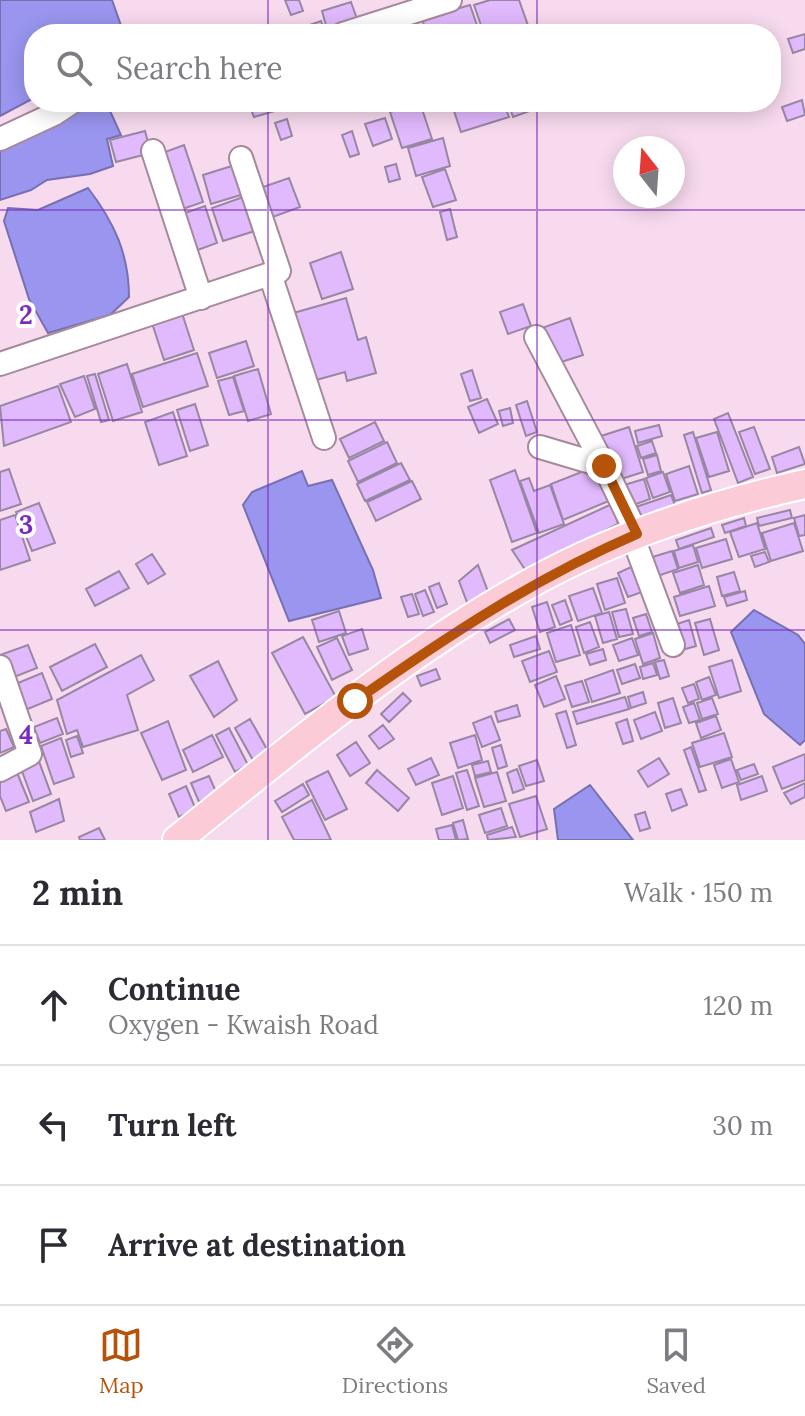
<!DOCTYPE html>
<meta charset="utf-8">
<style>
:root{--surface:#fff;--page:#f2f2f3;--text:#2b2b33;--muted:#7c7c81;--line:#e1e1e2;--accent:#b45309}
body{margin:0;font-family:Lora,serif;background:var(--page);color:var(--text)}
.compass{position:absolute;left:613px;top:136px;width:72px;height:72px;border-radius:50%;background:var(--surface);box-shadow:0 4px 20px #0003;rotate:343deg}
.stop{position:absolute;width:24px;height:24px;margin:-18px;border:6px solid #b45309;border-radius:50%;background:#fff}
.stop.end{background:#b45309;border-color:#fff;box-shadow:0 2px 8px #0008}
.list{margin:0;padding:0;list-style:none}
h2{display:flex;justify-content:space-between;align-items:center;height:104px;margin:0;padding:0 32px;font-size:34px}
h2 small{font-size:26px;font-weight:400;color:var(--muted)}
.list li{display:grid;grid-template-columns:52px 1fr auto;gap:24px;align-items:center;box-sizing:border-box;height:120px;padding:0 32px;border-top:2px solid var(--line)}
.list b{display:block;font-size:30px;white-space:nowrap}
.list p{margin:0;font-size:26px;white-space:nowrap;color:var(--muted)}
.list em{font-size:26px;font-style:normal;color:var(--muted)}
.icon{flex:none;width:44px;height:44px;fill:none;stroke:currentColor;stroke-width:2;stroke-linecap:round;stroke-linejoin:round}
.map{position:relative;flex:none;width:805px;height:840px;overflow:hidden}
.search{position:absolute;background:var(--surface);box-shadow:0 4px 20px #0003;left:24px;right:24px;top:24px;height:88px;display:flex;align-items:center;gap:20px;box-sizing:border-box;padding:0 28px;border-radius:32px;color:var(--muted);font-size:30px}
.sheet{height:464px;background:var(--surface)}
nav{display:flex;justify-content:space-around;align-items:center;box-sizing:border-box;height:112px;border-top:2px solid var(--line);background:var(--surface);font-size:22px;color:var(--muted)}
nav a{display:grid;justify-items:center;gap:4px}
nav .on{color:var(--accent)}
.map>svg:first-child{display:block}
.water{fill:#9a96f0;stroke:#7670b1;stroke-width:2}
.building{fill:#e1b9fd;stroke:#9787a2;stroke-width:2}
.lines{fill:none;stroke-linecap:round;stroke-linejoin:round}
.minor-casing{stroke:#a5899c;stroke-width:26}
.major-casing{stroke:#fff;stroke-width:32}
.minor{stroke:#fff;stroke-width:22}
.major{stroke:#fbccd7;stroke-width:28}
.route{stroke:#b45309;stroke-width:10}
.grid{fill:none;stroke:#7b2cbf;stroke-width:2;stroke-opacity:0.55}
.grid-label{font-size:26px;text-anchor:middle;font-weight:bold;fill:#7b2cbf;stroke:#fff;stroke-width:8;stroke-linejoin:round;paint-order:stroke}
</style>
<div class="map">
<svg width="805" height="840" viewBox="0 0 805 840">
<rect width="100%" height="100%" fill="#f8daee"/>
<path class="water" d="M0,0h112l12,34h-90v64l-34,18z
M87,102h19l15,33 -14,4 6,27 -23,8 -43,6 -16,10 -31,10v-55z
M88,188c26,34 41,66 41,109l-19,18 -62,18 -19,-34 -25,-78 4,-13 30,2z
M302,471l6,15 24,-6 41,90 8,28 -92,23 -46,-116 9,-13z
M754,610l44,25 7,9v96l-5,5 -36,-31 -33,-82z
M590,785l43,55h-75l-4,-31z"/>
<path class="building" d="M285,0h14l4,11 -12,4z
M490,0h29l12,34h-47l-10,-29z
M351,2l6,17 -30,10 -5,-18z
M470,5l10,29h-53l-5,-15z
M321,21l5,13h-20l-2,-7z
M805,34v15l-12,4 -5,-14z
M802,100l3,15 -18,6 -5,-14z
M248,102h28l2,8 -24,7z
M451,102h52l6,15 -48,15z
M508,102h46l-41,15z
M420,103l12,36 -30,9 -12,-36z
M385,118l7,21 -19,7 -8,-22z
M287,119l5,17 -11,4 -6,-17z
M145,131l6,22 -35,9 -6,-22z
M352,131l7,23 -9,3 -8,-22z
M443,138l7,28 -34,10 -8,-28z
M184,145l19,57 -26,9 -20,-56z
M396,164l4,15 -11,3 -4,-15z
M235,165l9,29 -33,10 -8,-29z
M445,169l11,31 -23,7 -11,-30z
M289,178l11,29 -30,11 -10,-30z
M246,196l12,34 -35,11 -11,-33z
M205,206l12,37 -22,8 -13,-37z
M450,209l7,28 -10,3 -7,-28z
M341,252l12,37 -31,10 -12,-36z
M346,298l12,42 8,-3 10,36 -29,8 -2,-9 -36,10 -19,-68z
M523,304l8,22 -23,8 -8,-22z
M181,310l13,40 -30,10 -13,-40z
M570,318l13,37 -31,10 -13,-36z
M246,341l8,25 -37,12 -8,-25z
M197,353l11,33 -65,21 -11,-33z
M127,364l15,48 -29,9 -15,-47z
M258,369l13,45 -23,7 -14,-45z
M472,370l9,28 -11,3 -9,-27z
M95,374l14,46 -8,2 -14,-46z
M84,376l11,33 -20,8 -15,-33z
M233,377l11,34 -15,4 -11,-34z
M58,386l13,36 -67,24 -4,-40z
M487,399l11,25 -19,9 -11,-26z
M527,401l10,31 -11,4 -10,-31z
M195,404l13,41 -18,6 -13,-41z
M510,408l3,15 -10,3 -4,-15z
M173,412l14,44 -28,9 -14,-43z
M728,413l25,64 -15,6 -24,-64z
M375,422l9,19 -35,17 -9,-19z
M659,425l3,11 -24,7 -3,-12z
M629,427l14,45 -28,9 -14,-45z
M754,427l16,42 -15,5 -16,-42z
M693,432l18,58 -9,3 -18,-58z
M717,432l12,39 -20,6 -13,-39z
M652,441l4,12 -15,5 -4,-12z
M387,442l10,21 -39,19 -10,-21z
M799,447l6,17 -28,9 -5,-16z
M657,455l4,16 -13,4 -5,-16z
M401,463l9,17 -45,21 -8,-17z
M689,466l9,28 -23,7 -9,-27z
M594,467l17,33 -48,20 -12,-36z
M9,469l12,35 -21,7v-39z
M515,470l22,63 -25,9 -22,-62z
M663,472l7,20 -17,6 -7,-20z
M529,478l5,13 16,-6 14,39 -25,9 -19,-52z
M644,479l6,20 -22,8 -7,-21z
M412,481l9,18 -45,22 -9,-19z
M671,495l5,13 -42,14 -4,-13z
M39,503l16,40 -23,8 -16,-39z
M612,504l6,20 -92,47 -14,-21z
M790,510l2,8 -33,8 -2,-8z
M15,515l15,45 -30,10v-50z
M805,515v20l-6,1 -5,-18z
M744,518l2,8 -21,7 -3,-8z
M757,523l8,26 -26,8 -9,-25z
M794,523l9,28 -32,10 -9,-28z
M711,528l3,9 -35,12 -3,-9z
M726,539l6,20 -30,9 -6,-20z
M693,545l5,17 -19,6 -5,-17z
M672,551l6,18 -26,9 -6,-19z
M765,552l4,10 -14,5 -4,-11z
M152,554l13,20 -17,10 -12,-20z
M478,565l12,32 -22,8 -9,-24z
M698,565l6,20 -24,8 -7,-20z
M631,567l11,25 -14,5 -10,-24z
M119,571l10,17 -34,18 -9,-17z
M734,572l6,19 -18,5 -5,-19z
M617,578l8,25 -20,7 -8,-26z
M439,583l8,21 -10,4 -8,-21z
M709,586l6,20 -35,10 -6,-19z
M593,588l9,25 -24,8 -9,-25z
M425,590l9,22 -11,4 -8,-22z
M745,591l2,9 -20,6 -3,-9z
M412,594l7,20 -11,3 -7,-20z
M565,600l7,20 -12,5 -8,-20z
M547,602l8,25 -15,5 -8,-25z
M626,609l7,25 -14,3 -7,-25z
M339,611l7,22 -27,9 -7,-22z
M609,612l8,27 -14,4 -8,-27z
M646,614l6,18 -13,4 -6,-18z
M509,619l6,11 -25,13 -5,-11z
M710,619l9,31 -15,5 -9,-32z
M689,620l7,26 -14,4 -8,-25z
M590,622l9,25 -15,6 -8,-26z
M571,625l9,30 -24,7 -9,-29z
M362,629l6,20 -19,6 -7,-19z
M653,633l7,25 -17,6 -8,-25z
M536,636l4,13 -26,8 -4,-12z
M303,637l33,60 -31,17 -33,-61z
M337,638l15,32 -20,10 -15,-33z
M632,638l6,17 -19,6 -6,-16z
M95,644l12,23 -45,24 -12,-24z
M28,645l9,23 -28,11 -9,-24z
M603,649l3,11 -16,5 -4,-11z
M549,651l8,21 -27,10 -8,-21z
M141,655l13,25 -27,15 11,35 -55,17 -6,-17 -10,4 -10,-34z
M664,660l5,16 -9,3 -5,-17z
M732,660l9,31 -22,7 -10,-31z
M218,661l19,39 -23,17 -24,-41z
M653,663l4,12 -14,4 -3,-12z
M635,664l5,14 -18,6 -5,-14z
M436,669l4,10 -19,7 -4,-10z
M613,670l7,23 -28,9 -7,-22z
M42,673l10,26 -29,12 -10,-26z
M556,676l9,23 -21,8 -9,-22z
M709,677l7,18 -14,5 -6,-18z
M582,681l7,21 -17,5 -7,-21z
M694,684l5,15 -11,4 -6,-15z
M643,692l3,11 -15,5 -3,-11z
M403,693l8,8 -22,21 -8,-8z
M625,697l4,12 -52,15 -4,-12z
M673,698l8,25 -16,5 -7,-25z
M712,698l6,16 -16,5 -5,-16z
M694,703l6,17 -11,3 -6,-16z
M517,705l3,11 -22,6 -3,-10z
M566,711l10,34 -9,3 -11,-34z
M655,712l7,19 -21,8 -7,-19z
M491,716l9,24 -18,7 -9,-24z
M716,716l5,14 -20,8 -5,-15z
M57,718l6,16 -23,9 -6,-16z
M250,719l19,34 -15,9 -19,-34z
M627,719l6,22 -10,3 -7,-21z
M168,721l18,49 -24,10 -21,-47z
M383,725l11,14 -15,10 -10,-13z
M229,728l19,37 -13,7 -19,-37z
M6,729l8,18 -14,6v-22z
M724,733l8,24 -32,10 -8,-24z
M212,735l11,22 -30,15 -10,-22z
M475,735l7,25 -24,8 -8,-25z
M77,736l6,17 -12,4 -5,-17z
M61,738l13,39 -20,7 -13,-38z
M356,742l14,21 -20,13 -13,-21z
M501,745l6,21 -9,3 -6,-21z
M691,747l15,43 -7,2 -15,-42z
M805,754v26l-23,9 -9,-22z
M37,756l14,38 -18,7 -14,-38z
M431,758l8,17 -23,10 -8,-16z
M659,758l10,16 -21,13 -10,-16z
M731,759l8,23 -17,6 -8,-23z
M537,760l7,21 -18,5 -7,-20z
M488,761l3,11 -16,4 -3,-11z
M754,764l4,10 -17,6 -4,-10z
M517,769l7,20 -11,4 -6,-20z
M16,770l13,32 -23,9 -6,-15v-19z
M377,770l32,28 -11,13 -32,-28z
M467,770l12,36 -12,4 -11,-37z
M328,771l19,38 -22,11 -19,-38z
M497,772l9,29 -22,6 -9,-29z
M209,776l8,18 -18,8 -8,-19z
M453,776l10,32 -21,7 -10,-32z
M762,776l5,15 -26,9 -4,-15z
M805,783v14l-14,7 -7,-11z
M303,784l6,11 -27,17 -7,-11z
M186,786l10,24 -17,7 -10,-23z
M681,789l6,16 -15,6 -6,-17z
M536,796l11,33 -27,8 -11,-33z
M59,799l5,22 -28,11 -6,-20z
M312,800l19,40h-37l-12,-23z
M501,808l6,18 -22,7 -6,-18z
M645,812l5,16 -10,3 -5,-16z
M463,820l5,19 -10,1 -5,-17z
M452,825l4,15h-17l-3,-11z
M512,827l4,10 -28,3 -1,-5z
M99,828l6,12h-25l-1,-3z"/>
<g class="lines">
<defs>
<path id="minor" d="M343,34l107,-34
M0,139l54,-25 18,-12
M153,151l48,147
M270,274l54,164
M536,337l68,129
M0,364l279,-93 -38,-113
M540,447l64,19 33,68
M638,551l35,94
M0,667l30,87 -30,16"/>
<path id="major" d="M177,840c122,-98 261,-216 403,-282 71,-33 148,-57 225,-74"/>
</defs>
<use href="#minor" class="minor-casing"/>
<use href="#major" class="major-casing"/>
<use href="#minor" class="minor"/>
<use href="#major" class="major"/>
</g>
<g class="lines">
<path class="route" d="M355,701c91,-64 180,-123 282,-167l-33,-68"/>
</g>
<path class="grid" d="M268,0v34M537,0v34M268,102v738M537,102v738M0,210h805M0,420h805M0,630h805"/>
<g class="grid-label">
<text x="26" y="324">2</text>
<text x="26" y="534">3</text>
<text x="26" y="744">4</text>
</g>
</svg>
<svg class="compass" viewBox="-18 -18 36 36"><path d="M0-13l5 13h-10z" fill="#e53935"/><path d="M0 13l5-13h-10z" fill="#7c7c81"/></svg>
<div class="stop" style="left:355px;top:701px"></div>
<div class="stop end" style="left:604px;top:466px"></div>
<div class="search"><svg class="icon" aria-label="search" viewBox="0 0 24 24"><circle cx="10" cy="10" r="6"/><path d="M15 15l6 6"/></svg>Search here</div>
</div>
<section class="sheet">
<h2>2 min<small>Walk · 150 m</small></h2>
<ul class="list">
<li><svg class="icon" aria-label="ahead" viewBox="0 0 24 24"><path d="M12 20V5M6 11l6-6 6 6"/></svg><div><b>Continue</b><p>Oxygen - Kwaish Road</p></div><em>120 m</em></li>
<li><svg class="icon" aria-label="left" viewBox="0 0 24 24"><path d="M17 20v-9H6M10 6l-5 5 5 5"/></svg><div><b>Turn left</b></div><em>30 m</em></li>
<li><svg class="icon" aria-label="arrive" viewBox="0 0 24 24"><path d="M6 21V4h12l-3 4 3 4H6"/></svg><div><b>Arrive at destination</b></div></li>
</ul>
</section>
<nav>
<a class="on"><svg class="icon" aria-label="map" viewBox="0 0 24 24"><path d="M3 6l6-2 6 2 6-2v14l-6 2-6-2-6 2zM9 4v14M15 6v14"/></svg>Map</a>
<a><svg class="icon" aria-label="directions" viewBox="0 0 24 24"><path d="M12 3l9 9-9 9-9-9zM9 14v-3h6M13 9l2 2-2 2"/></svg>Directions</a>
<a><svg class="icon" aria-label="saved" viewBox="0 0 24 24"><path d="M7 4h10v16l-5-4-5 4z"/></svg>Saved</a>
</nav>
